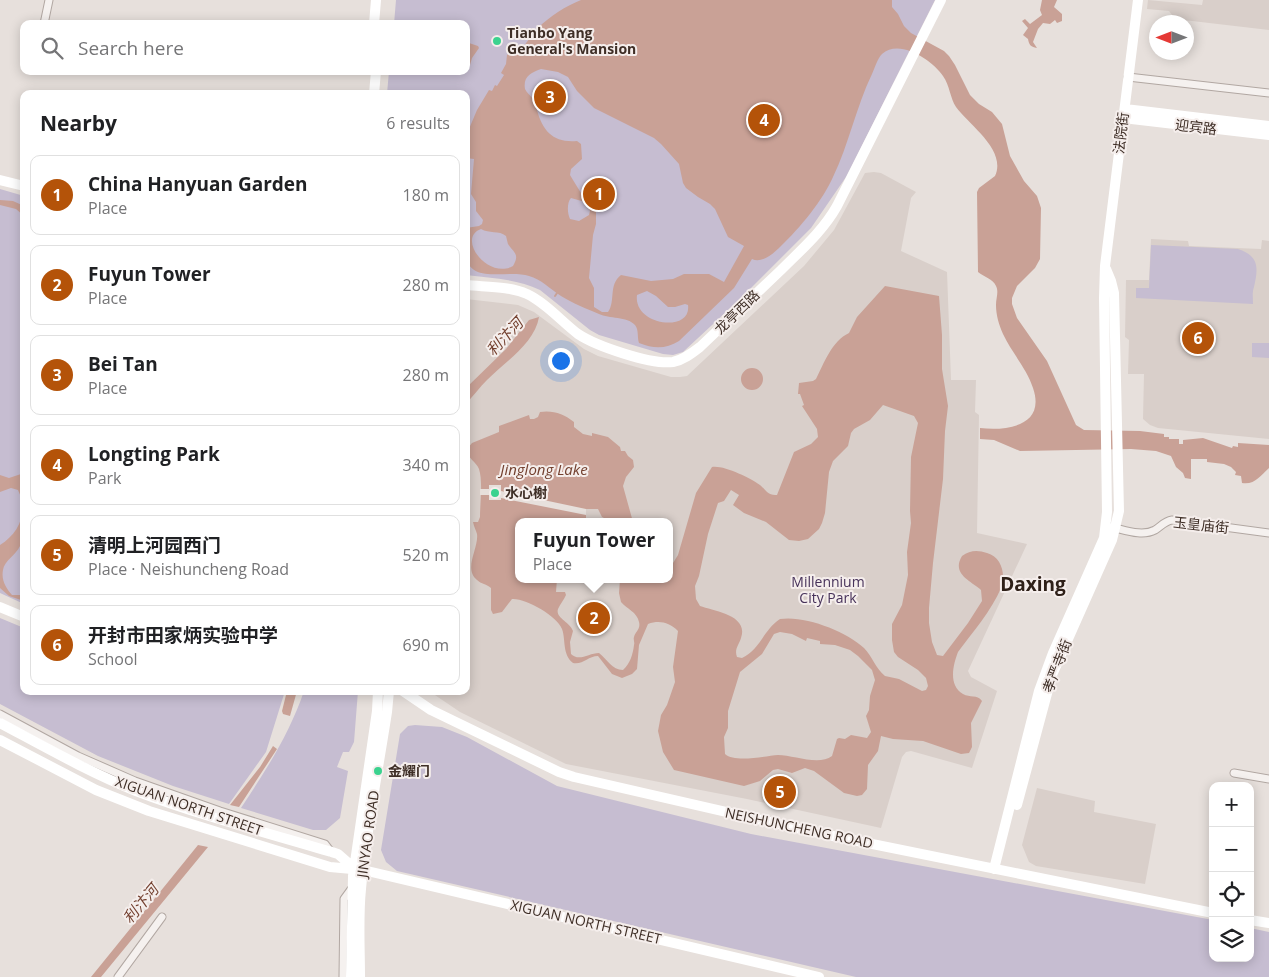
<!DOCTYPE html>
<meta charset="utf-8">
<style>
:root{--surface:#fff;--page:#f6f6f6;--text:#202124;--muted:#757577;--line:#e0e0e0;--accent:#b45309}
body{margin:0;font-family:"Open Sans","Noto Sans SC",sans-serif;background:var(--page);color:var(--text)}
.controls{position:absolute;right:15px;bottom:15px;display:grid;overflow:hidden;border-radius:10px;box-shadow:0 2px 12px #0003}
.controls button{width:45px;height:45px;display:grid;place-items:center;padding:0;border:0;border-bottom:1px solid var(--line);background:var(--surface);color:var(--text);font:25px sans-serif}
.compass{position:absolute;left:1149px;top:15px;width:45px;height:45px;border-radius:50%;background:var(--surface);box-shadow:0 2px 12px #0003;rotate:270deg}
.you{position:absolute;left:560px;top:360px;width:18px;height:18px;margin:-12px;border:4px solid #fff;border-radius:50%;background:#1a73e8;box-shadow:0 0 0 8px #1a73e833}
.badge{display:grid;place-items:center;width:32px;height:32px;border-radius:50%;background:var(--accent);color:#fff;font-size:16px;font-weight:700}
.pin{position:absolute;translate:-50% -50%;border:2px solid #fff;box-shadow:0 1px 5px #0006}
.popup{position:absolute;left:515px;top:518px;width:158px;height:65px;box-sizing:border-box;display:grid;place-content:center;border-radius:10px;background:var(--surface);filter:drop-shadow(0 1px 4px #0005);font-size:16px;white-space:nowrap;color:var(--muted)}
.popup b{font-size:19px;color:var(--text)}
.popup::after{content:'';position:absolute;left:50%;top:100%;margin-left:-10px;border:10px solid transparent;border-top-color:var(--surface)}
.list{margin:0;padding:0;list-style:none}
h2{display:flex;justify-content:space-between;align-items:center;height:65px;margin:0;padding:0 20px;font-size:21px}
h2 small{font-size:16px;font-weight:400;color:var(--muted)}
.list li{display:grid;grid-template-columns:32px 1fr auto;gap:15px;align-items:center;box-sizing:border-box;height:80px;margin:0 10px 10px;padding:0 10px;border:1px solid var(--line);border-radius:10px}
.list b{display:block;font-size:19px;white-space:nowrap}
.list p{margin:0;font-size:16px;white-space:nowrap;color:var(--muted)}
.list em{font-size:16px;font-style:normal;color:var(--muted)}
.icon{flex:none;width:28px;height:28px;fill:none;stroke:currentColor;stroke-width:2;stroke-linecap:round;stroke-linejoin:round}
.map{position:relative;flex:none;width:1269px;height:977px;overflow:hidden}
.search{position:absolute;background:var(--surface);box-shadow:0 2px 12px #0003;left:20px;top:20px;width:450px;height:55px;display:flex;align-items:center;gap:12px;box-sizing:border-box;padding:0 18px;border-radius:10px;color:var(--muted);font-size:19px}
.panel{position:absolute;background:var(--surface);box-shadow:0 2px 12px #0003;left:20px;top:90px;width:450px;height:605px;border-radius:10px}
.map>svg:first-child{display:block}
.built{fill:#d9cfca;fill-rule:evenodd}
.green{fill:#c6bdd1}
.water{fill:#c9a196;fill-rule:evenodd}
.pier{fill:#e7e0dc}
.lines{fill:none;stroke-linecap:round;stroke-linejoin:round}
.stream{stroke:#c9a196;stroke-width:2}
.street-casing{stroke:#b1a7a2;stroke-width:9}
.street{stroke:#f5f1ef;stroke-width:7}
.secondary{stroke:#fff;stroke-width:10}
.poi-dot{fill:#3bd28f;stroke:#f5eeec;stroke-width:2}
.labels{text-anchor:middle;stroke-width:4;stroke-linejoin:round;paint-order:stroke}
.poi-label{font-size:14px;font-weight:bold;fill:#3e2e26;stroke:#f5eeec;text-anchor:start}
.street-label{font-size:14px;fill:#3e2e26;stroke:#f5eeec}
.park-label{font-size:14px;fill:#47325a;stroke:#f5eeec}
.water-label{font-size:15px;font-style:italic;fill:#73402f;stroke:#f5eeec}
.district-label{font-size:19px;font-weight:bold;fill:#2e2018;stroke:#f5eeec}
</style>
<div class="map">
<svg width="1269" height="977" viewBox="0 0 1269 977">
<rect width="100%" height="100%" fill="#e7e0dc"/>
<path class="built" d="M1148,0l54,5 1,-5h66v30l-94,-11 -6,-8 -22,-2z
M874,172l7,1 35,19 -5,6 -10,53 46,21 4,108h25l-1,32 4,3 -2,118 50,11 -59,127 3,6 26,14 -25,77 -61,-17 -5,1 -4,5 -21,71 -134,-29 -181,-35 -106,-52 -31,-21h37v-392l52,6 16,7 50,37 14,7 73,21h9l7,-1 117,-110 30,-36 31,-57zM519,522h150v57h-150z
M1151,239l37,2 1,5 72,3 1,-9 7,1v198l-111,-11 -8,-3 -7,-6 1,-45h-16l1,-34 -4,-3 1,-57h23z
M1037,788l58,13 -1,11 62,12 -11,60 -109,-18 -7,-4 -7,-17z"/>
<path class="green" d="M396,0h539l-89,177 -35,51 -71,71 -57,53 -10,3 -10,-1 -64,-19 -9,-5 -50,-40c-23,-11 -49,-12 -74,-15v-181h-79l2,-23h77v-47h-72z
M0,189l24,7v408l-24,-11z
M1151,245l87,4c22,7 20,20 16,38 -2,5 -1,12 -1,17l-117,-6v-10h13z
M1252,343h17v15l-17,-1z
M0,618l24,10v63h261l-19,61 -37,52 -56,-18 -75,-30 -98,-52z
M304,691h54l-4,51 -5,10h-6l-6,15 11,4 -8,47 -14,12h-13l-72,-22c25,-38 48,-73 63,-117z
M415,725l27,2 25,10 90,49 194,48 462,86v38h37v-30l19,4v45h-413l-459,-106 -11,-9 -5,-12 19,-116 8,-8z"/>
<path class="water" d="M581,0h311v7l6,7 6,12 7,7 33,18 5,5 6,9 15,30 9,9 13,8 10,12 8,32 14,25 13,15 4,12 -1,51 -5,9 -18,18 -5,12v6l5,14 30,43 29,64 8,5 56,1 24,3v3h5v2h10v5h4v-4l20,-2 29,10 1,-2 5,1v-4l31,2v23c-9,8 -14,17 -27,15l-1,-7 -6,-1 1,-3 -5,-5 -7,-3 -17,-2v-3h-16v20l-6,-1 -2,-5 -7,-6 -5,-11 -15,-5 -25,-2 -111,2 -26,-11 -14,-1v-11c27,3 66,-2 53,-40 -6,-19 -21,-35 -30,-54 -4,-9 -7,-19 -7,-29 0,-7 3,-13 0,-19 -3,-7 -12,-9 -18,-14l-1,-80 2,-4 16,-12c12,-26 -26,-51 -39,-69 -6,-9 -6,-21 -13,-31 -10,-15 -43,-38 -61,-22 -5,5 -7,14 -10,20 -16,33 -23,70 -39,103 -10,23 -33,51 -52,69 -7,7 -19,18 -29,13l-18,29 -55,53c-13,8 -25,8 -40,2 -2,-6 0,-13 -4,-18 -8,-9 -26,-6 -36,-11 -12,-5 -27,-11 -38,-18 -11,-7 -20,-17 -32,-20 -21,-7 -63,10 -63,-24l4,-4 -4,-5v-15l13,-2 3,-2 1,-4 -7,-9v-9l-5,-8 3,-35 -8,-1 3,-29 8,-19 12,-20 3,1 3,-6 2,1 7,-11 -3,-2 5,-9 1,-9c4,-3 10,-3 14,-6 6,-6 11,-15 17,-21 12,-12 28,-22 43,-28zM541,69l17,3 10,5 9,14 17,17 60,30 7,6 18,20 4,19 3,5 12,9 12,7 5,5 13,28 16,9 -20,36 -15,-8h-25l-11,5 -22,2 -30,-6c-13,10 -5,26 -13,37h-6l-8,-5v-19l-5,-10 4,-43 3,-11v-13l-2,-7 -13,-11 -8,-13 -3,-5 1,-6 11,-10 -1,-15 -4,-3c-23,2 -34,-9 -40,-31 -2,-4 -2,-8 -4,-11 -3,-4 -6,-6 -8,-10 -2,-12 5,-16 16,-20zM571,198l14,4 5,9 -1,4 -10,6 -9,-2c-3,-6 -3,-17 1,-21zM481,229c8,5 18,1 25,7 0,0 2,8 2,8 6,9 12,10 5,22 -25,14 -57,-28 -32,-37zM647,291l9,5 12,11h7l10,-3 3,1c4,28 -55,21 -51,-10z
M1042,0h15l-3,7 8,7v7l-5,2 -2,-3 -5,4 -7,-1 -5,6 -5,13 4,6c-6,-1 -8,-3 -9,-9l-5,-4 5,-7 -6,-7 3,-2 5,5 12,-9 -2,-5z
M466,42l12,4 1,2 -7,10 -2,7 -3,2z
M0,200l13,1 11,5v10l-8,-7 -16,-4z
M885,286l54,10 3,39v34l6,37 -3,25 -2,48 -10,84 -4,45v15l3,19 5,13 6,1 25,-33 14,-22 -1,-11c-10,-9 -30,-16 -19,-34 8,-6 16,-6 25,-3 15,4 19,22 14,35 -9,22 -29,45 -43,64 -5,13 -10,33 5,42 7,4 14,0 19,7l-11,22 1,24 -3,6 -8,1 -38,-13 -30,-2 -12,-3 -3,15 -10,14 -1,24 -5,6 -5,1 -13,-3 -30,-22 -9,-3 -13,5 -14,-4 -5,1 -13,11 -16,5 -70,-16 -11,-18 -5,-21 3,-16 6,-10 8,-23 -2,-15 5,-36c-9,-9 -19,-11 -30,-7l-9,21 -2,24 -5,5 -10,4 -10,-4 -14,-18c-10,0 -15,9 -25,7 -11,-9 -7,-23 -11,-34 -5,-13 -36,-31 -50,-30l-10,13 -9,2 -2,-4v-22c-4,-4 -10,-4 -14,-8 -14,-11 2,-32 0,-46 -1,-4 -3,-7 -4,-12h5l2,-5c0,-13 3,-36 -1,-48 -3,-8 -12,-10 -12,-20l5,-6 27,-11v-6l30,-11 1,4h4l4,-2 2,-5c13,-2 24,2 34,10v5l9,7 9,2v-3l16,4 12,10 1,4h4l3,5 5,4 1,7 -8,10 -3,9 10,36 -25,-2 -6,-3 -4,-8h-12v13h-67v57h38l-1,13h9l1,3c-2,5 -6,9 -8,14 -3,9 12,13 15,22l-3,11 1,12c8,8 18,-1 28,-1 8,6 13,17 24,17 7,-6 10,-16 11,-25 1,-3 -1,-5 0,-8 1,-5 7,-8 5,-15 -2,-10 -12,-13 -18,-20l-2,-9 1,-14h49v-14l4,-2 5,-8 18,-62 16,-26c12,-2 38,11 48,18 6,5 8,11 17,10l17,-43 17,-8 7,-7 -1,-8 -15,-23 2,-1 -4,-11h-2l1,-11 14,-2 3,-2c8,-16 16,-38 33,-46l8,-16zM883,405l31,11 4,7 -7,34 -1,54 1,12 -4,29 1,23 -6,30 -10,19v16l2,12 4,5 20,13 8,8 2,8 -2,4 -4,1 -23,-12 -14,-3c-9,-7 -13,-20 -21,-28 -18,-17 -60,-33 -84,-29 -16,10 -20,31 -38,39l-5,-1c-3,-8 2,-12 4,-19 8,-23 -27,-27 -41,-32l-4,-7 -1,-13 4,-10 9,-42 10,-31 6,-2 7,-11 8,5 -6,10 11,8 22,9 23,18 10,1 9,-2 11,-10 3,-6 3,-10 4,-41 4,-11 15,-15 3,-13 3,-4 16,-9zM780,632l12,2 14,7 1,-3 13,3v3l15,1 15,5 8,6 14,14 3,10 -5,16 -1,14 -3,6 5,16 -4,6 -16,-3 -6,4 -6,-1 -2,1 -5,17c-13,10 -39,-1 -54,-1 -13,1 -43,8 -53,-1l-1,-17 4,-9v-17l12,-39 22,-18 12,-20z
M539,317c-4,26 -34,45 -52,63 -7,7 -14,16 -21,24v-16l40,-39 23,-29z
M741 379a11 11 0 1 1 22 0a11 11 0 1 1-22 0Z
M24,473c0,19 4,58 -4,73 -4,9 -16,15 -17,24 -2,10 3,18 9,25h12v6l-15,-5 -9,-8v-43c19,-12 29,-33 18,-55l-7,-2 -11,4v-17l9,3z
M287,691h10l-7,25 -7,-2 -1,-3z
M273,746l4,3 -38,58 -9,-2 30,-38z
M198,845l10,2 -107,130h-10z"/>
<path class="pier" d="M489,485h12v6l85,18v6l-85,-17v2h-12v-5h-9v-6h9z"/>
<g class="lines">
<path class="stream" d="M555,296l2,-3"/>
<defs>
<path id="street" d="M44,24l5,-24
M1128,77l141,16
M1111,527c14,3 31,10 44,3 6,-4 10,-9 17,-10l97,13
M0,714l78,42 57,25 85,30 105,33 6,8
M1234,773l35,6
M118,977l44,-60
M343,977l1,-78 8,-11"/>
</defs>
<use href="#street" class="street-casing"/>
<use href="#street" class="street"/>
<path class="secondary" d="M374,24l2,-24
M374,94l2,-23
M1125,109l144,17
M1123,118l146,17
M0,180l24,6
M466,285c20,2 43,1 61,9 19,9 34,27 51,40 18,12 73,31 95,28 10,-2 18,-8 27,-15 27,-26 54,-51 81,-77 20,-20 42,-39 56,-64l104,-206
M0,607l24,10
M403,691l28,19 128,62 15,5 244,56 395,80
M0,723c45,24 89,49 136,68 66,25 135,43 202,63l16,14
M0,740l96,50 53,21 181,56 33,3 456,107
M1017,805l35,-130 60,-135 7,-29 -5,-218 -3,-12 -5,-12
M994,869l45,-178 14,-38 51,-115 3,-26 -3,-214 1,-32 33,-266
M1250,920l19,3
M351,977l2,-101 24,-165 1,-20
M360,977c0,-29 -2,-59 1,-88 5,-59 17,-118 26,-177l2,-21"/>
</g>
<g class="poi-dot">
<circle cx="497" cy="41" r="5"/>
<circle cx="495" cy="493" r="5"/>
<circle cx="378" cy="771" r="5"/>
</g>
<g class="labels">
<g class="poi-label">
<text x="507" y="38">Tianbo Yang<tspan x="507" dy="16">General's Mansion</tspan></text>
<text x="505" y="498">水心榭</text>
<text x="388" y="776">金耀门</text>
</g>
<g class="street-label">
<text transform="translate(1196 127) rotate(7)" y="5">迎宾路</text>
<text transform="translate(1121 133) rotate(-83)" y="5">法院街</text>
<text transform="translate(737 312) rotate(-44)" y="5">龙亭西路</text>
<text transform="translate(1201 525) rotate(6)" y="5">玉皇庙街</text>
<text transform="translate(1057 666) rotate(-69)" y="5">孝严寺街</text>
<text transform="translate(189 806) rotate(19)" y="5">XIGUAN NORTH STREET</text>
<text transform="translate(799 828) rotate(12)" y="5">NEISHUNCHENG ROAD</text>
<text transform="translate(368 834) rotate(-82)" y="5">JINYAO ROAD</text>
<text transform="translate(586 922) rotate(13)" y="5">XIGUAN NORTH STREET</text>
</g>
<g class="park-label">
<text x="828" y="587">Millennium<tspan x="828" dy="16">City Park</tspan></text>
</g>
<g class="water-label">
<text transform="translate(505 337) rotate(-47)" y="5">利汴河</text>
<text x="544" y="475">Jinglong Lake</text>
<text transform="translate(141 904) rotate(-50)" y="5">利汴河</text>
</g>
<g class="district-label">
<text x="1033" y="591">Daxing</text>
</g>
</g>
</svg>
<div class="controls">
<button>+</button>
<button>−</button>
<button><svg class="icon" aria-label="locate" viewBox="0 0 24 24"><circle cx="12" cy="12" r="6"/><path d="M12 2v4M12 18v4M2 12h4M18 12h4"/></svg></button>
<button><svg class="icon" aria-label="layers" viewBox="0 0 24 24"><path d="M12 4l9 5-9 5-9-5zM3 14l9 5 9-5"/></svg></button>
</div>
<svg class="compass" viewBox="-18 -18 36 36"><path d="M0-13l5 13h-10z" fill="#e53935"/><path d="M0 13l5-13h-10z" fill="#757577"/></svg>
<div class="you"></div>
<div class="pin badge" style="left:599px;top:194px">1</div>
<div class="pin badge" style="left:594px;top:618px">2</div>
<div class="popup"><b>Fuyun Tower</b>Place</div>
<div class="pin badge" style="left:550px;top:97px">3</div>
<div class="pin badge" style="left:764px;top:120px">4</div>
<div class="pin badge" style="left:780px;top:792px">5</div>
<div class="pin badge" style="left:1198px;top:338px">6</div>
<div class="search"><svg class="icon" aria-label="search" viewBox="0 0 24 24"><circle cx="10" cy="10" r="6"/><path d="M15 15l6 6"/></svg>Search here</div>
<section class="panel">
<h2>Nearby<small>6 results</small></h2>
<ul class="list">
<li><span class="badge">1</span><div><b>China Hanyuan Garden</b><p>Place</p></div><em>180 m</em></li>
<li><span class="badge">2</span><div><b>Fuyun Tower</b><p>Place</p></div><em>280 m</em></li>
<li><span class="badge">3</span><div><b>Bei Tan</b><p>Place</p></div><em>280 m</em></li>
<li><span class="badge">4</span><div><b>Longting Park</b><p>Park</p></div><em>340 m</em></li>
<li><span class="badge">5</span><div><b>清明上河园西门</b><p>Place · Neishuncheng Road</p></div><em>520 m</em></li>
<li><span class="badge">6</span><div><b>开封市田家炳实验中学</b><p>School</p></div><em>690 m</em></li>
</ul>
</section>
</div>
